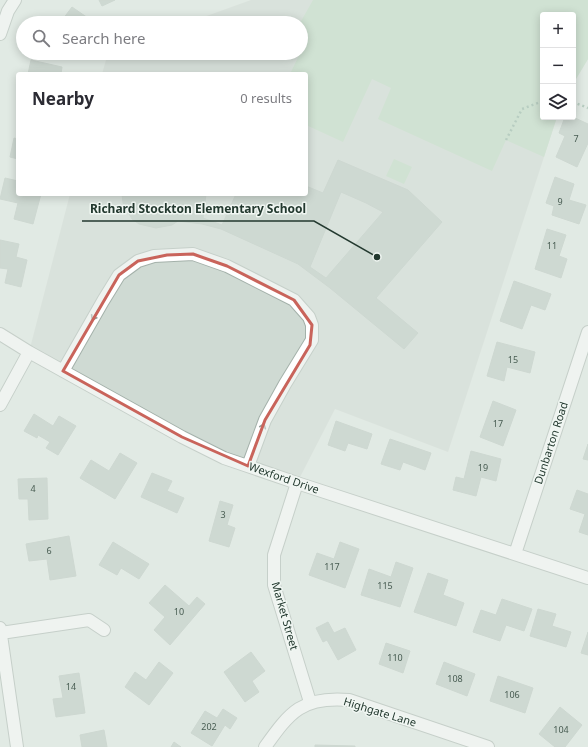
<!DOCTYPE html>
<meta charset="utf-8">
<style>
:root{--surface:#fff;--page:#f7f7f7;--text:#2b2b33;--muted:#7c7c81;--line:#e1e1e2}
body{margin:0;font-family:"Noto Sans",sans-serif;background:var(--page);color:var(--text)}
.controls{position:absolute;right:12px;top:12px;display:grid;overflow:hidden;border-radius:4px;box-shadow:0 2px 10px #0003}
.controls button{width:36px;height:36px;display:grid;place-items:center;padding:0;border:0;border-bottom:1px solid var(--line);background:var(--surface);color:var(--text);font:20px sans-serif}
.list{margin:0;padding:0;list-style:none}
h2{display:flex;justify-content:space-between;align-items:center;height:52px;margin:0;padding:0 16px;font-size:17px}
h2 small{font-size:13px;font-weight:400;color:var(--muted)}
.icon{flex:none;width:22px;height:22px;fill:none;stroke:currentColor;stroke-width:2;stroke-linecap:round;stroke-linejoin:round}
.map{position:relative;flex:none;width:588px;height:747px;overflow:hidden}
.search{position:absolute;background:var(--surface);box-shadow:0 2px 10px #0003;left:16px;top:16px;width:292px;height:44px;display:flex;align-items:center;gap:10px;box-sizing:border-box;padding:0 14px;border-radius:22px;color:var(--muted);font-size:15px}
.panel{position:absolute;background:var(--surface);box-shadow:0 2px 10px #0003;left:16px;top:72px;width:292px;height:124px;border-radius:4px}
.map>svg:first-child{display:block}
.built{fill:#cfdad3}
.green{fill:#bbdabe}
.building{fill:#b6c5bd;stroke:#b4c3ba;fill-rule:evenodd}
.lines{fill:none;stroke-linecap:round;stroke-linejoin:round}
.minor-casing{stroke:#a4b1aa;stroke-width:14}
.path{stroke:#84ab98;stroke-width:2.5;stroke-dasharray:2 3;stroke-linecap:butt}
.minor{stroke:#fff;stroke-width:12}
.oneway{stroke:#919c97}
.marked{fill:none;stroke:#c9645b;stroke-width:3;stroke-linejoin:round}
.labels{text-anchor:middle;stroke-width:3;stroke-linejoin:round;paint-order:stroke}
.number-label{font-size:9px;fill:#485c52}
.street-label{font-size:11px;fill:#23392f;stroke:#f1f7f3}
.leader{fill:none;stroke:#23392f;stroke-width:1.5}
.callout-dot{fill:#23392f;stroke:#f1f7f3;stroke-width:1.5}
.callout-label{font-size:12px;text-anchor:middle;font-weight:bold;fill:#23392f;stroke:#f1f7f3;stroke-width:3;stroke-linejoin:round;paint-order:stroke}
</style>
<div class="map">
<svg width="588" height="747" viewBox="0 0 588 747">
<rect width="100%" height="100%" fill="#e1eae4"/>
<path class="built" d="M251,0h337v59l-15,25v-69h-30v102h14l-109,335 -113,-43 -38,74 -73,-25 -195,-106 41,-158h236v-120h-204l6,-21h193v-30h-114z"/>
<path class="green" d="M313,0h275v59l-15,25v-69h-30v102h14l-13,40 -38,-17 -14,31 -114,-52 13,-31 -19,-9 -29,63 -37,-17v-51h-16l13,-27 -2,-1v-23h-1z
M394,159l18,8 -8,17 -18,-8z"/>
<path class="building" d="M99,0h16l-13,6z
M72,7l16,11 -4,5h-24z
M49,19l6,4h-9z
M31,60l31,7 -1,7h-33z
M565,117h8l15,7v19l-11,24 -21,-10 9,-21 -6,-3z
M14,138l4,1v20l-8,-2z
M338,160l70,30 34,32 -66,76 42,35 -14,16 -74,-61 -32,-24 -77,-35 -19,-5 -24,-3 -6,4 -16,3 -17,-4 -7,-5 -9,-16 -1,-9h84l-3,24 19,7 14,-31h70v-8l17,7zM341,192l25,11 17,9 -57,66 -16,-11z
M555,177l19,7 -5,16 17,5 -7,19 -27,-9 2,-9 -8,-3z
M5,178l13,3v13h23l-8,30 -19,-5 4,-16 -18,-4z
M547,229l19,6 -7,21 8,3 -6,19 -26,-9z
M0,240l19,4 -3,13 11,3 -6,27 -16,-4 3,-14 -8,-1z
M514,281l37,13 -6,16 -14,-5 -9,24 -22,-8z
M497,342l38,10 -5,21 -23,-6 -3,14 -17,-5z
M493,401l23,9 -13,36 -23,-9z
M34,414l19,12 6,-10 17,10 -18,29 -12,-7 4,-6 -12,-7 -1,3 -13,-7z
M336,421l36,13 -5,15 -19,-6 -3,8 -17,-6z
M390,439l41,14 -6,17 -22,-8 -3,8 -19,-6z
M588,444v16l-5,-1z
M471,451l30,8 -5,22 -15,-4 -5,19 -23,-6 3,-13 8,2z
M120,453l17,10 -22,36 -35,-21 11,-18 18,11z
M152,473l20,8 -5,10 17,7 -7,15 -36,-16z
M47,478l1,41 -19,1 -1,-21h-9l-1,-20z
M577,490l11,4v41l-9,-3 6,-18 -15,-5z
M220,501l13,4 -6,20 8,3 -6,19 -20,-6z
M69,536l7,40 -26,4 -3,-21 -18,2 -3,-17z
M113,542l36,22 -10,15 -18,-11 -4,7 -18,-10z
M340,542l19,7 -14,39 -36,-13 8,-22 17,6z
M396,562l17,6 -13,39 -39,-12 8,-26 22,8z
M428,573l20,7 -5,15 21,8 -8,23 -42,-14z
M165,585l24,21 8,-9 8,7 -35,41 -16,-15 11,-13 -16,-14z
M502,599l30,10 -8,22 -18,-6 -6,16 -27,-9 8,-22 15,5z
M538,609l18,5 -4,12 19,6 -5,15 -36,-11z
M328,622l6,11 11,-5 11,22 -18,10 -11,-20 -4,2 -7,-14z
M588,632v23l-7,-2z
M386,643l24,8 -7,22 -24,-9z
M251,652l14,19 -13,10 7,11 -14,10 -21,-30z
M159,662l14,11 -24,32 -24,-18 10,-15 11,8z
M444,662l31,12 -8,22 -31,-12z
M79,673l6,40 -29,4 -3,-18 10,-1 -4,-22z
M498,676l35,12 -8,25 -35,-12z
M560,707l22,18 -17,22h-10l-16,-13z
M223,709l14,9 -7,11 -5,-4 -13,21 -21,-13 14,-22 12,7z
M104,730l3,17h-25l-2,-12z
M174,742l7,5h-10z
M315,745l40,1v1h-40z"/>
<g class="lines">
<defs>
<path id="minor" d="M0,34l8,-23 7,-11
M0,334l29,18 153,85 42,21 73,25 291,95
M63,371l40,-70 16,-26 19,-14 16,-5 39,-2 34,12 67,34 15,17 3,8v15l-27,44 -20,36 -17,46
M0,405l29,-53
M297,483l-23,72v30l36,117
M515,554l73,-222
M0,628l17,119
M1,633l88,-13 15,10
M265,747c25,-35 37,-51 84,-47l139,47"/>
</defs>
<use href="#minor" class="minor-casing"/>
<path class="path" d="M573,102l15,6
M506,140l16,-31 21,-8"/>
<use href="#minor" class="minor"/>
</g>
<defs><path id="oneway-shaft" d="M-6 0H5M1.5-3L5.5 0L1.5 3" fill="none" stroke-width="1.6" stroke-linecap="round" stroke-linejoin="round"/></defs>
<g class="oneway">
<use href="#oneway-shaft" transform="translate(95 315) rotate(120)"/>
<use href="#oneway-shaft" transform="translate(262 429) rotate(-70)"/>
</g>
<path d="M0 0H588V747H0ZM193,254l34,12 67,34 18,25 -2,20 -45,75 -17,46 -66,-29 -119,-66 56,-96 19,-14 29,-6z" fill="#e1eae4" fill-opacity=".55" fill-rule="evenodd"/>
<path class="marked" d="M193,254l34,12 67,34 18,25 -2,20 -45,75 -17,46 -66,-29 -119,-66 56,-96 19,-14 29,-6z"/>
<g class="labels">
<g class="number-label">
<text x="576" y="142">7</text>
<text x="560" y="205">9</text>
<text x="552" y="249">11</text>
<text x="513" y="363">15</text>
<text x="498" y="427">17</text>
<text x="483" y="471">19</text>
<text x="33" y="492">4</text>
<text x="223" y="518">3</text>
<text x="49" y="554">6</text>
<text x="332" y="570">117</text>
<text x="385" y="589">115</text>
<text x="179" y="615">10</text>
<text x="395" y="661">110</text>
<text x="455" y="682">108</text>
<text x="71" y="690">14</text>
<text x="512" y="698">106</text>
<text x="209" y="730">202</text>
<text x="561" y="733">104</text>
</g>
<g class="street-label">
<text transform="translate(551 443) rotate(-72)" y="4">Dunbarton Road</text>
<text transform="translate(284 478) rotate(19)" y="4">Wexford Drive</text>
<text transform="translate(285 616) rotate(74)" y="4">Market Street</text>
<text transform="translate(380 712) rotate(17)" y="4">Highgate Lane</text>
</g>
</g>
<path class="leader" d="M377 257L314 221H82"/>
<circle class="callout-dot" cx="377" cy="257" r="4"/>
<g class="callout-label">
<text x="198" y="213">Richard Stockton Elementary School</text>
</g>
</svg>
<div class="controls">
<button>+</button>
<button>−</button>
<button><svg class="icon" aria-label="layers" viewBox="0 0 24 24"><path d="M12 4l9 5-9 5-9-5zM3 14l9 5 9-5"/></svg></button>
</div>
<div class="search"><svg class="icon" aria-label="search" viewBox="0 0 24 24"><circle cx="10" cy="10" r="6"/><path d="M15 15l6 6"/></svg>Search here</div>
<section class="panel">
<h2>Nearby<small>0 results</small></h2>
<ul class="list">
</ul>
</section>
</div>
